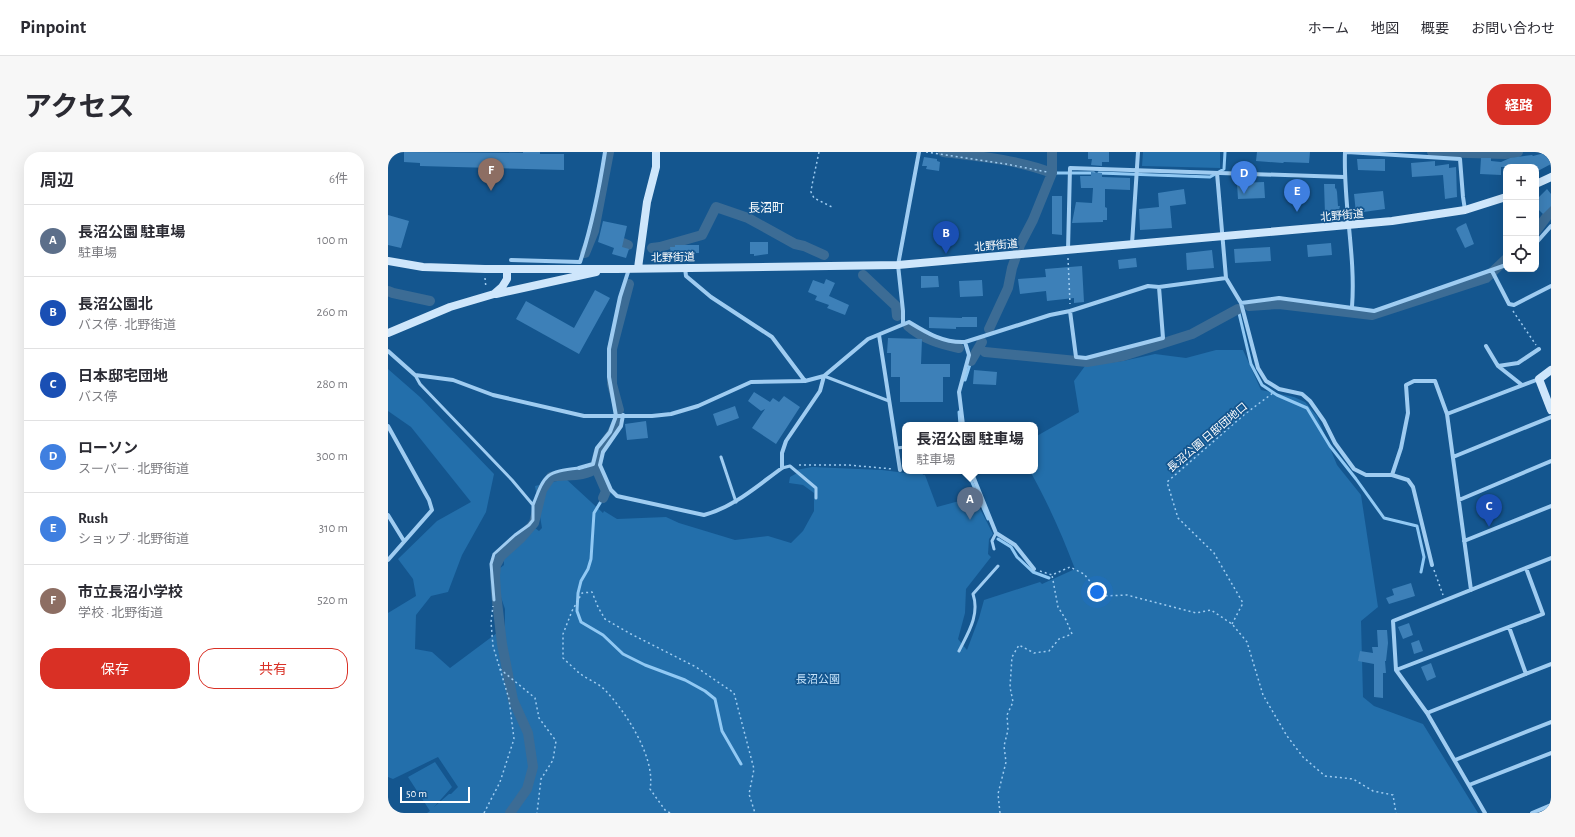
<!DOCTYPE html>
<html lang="ja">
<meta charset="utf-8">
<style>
:root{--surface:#fff;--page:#f7f7f7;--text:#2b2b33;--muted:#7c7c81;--line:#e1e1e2;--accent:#d93025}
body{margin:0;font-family:"Alegreya Sans","Noto Sans JP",sans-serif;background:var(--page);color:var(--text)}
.controls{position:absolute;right:12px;top:12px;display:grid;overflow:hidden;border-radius:8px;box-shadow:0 4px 16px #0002}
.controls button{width:36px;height:36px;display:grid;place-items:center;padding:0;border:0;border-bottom:1px solid var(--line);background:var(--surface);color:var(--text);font:20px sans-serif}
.scale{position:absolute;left:12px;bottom:10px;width:70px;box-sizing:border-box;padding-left:4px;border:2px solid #fff;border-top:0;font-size:11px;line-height:14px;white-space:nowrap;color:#fff;-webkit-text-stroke:3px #14568f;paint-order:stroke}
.you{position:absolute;left:709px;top:440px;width:14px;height:14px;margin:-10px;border:3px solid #fff;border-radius:50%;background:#1a73e8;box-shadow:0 0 0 6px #1a73e833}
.badge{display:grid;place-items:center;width:26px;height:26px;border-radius:50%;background:var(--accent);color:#fff;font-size:13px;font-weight:700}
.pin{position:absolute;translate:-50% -33px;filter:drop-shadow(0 1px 2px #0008)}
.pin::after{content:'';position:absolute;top:21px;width:14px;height:12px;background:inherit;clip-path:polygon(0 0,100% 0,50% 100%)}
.popup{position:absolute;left:514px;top:270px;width:136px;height:52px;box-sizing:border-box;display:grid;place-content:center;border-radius:8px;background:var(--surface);filter:drop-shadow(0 1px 3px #0005);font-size:13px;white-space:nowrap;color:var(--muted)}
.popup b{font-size:15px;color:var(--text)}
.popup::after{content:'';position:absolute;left:50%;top:100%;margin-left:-8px;border:8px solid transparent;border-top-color:var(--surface)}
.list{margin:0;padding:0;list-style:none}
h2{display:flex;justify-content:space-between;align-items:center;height:52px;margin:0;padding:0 16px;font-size:17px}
h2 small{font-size:13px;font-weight:400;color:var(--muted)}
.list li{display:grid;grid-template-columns:26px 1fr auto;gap:12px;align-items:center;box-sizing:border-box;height:72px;padding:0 16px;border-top:1px solid var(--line)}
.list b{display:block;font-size:15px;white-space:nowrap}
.list p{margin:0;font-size:13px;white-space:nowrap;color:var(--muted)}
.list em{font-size:13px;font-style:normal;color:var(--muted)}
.actions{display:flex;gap:8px;padding:12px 16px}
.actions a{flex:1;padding:9px 0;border:1px solid var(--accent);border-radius:16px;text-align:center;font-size:14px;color:var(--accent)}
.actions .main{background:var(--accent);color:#fff}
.icon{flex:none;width:22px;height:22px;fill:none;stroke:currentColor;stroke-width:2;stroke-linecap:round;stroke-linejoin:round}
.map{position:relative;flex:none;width:1163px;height:661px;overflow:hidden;border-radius:16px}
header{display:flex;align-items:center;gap:24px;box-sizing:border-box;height:56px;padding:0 20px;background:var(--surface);border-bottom:1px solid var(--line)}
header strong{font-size:19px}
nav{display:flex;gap:22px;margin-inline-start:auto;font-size:14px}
.intro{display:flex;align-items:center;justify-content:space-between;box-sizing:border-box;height:96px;padding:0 24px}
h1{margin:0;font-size:28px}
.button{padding:10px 18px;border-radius:16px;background:var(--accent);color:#fff;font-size:14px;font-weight:700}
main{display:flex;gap:24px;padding:0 24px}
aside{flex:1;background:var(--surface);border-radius:16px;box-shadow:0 4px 16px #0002}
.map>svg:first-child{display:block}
.green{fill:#236fab}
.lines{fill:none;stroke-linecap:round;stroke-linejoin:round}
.stream{stroke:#91c9f4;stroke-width:3}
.canal{stroke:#3c6c95;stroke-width:10}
.building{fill:#3d80b8}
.path{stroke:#9fccf1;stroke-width:1.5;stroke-dasharray:2 3;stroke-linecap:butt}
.lane{stroke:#9fccf1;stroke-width:3}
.street{stroke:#9fccf1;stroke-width:4}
.secondary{stroke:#cee6fb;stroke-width:8}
.labels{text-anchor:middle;stroke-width:3.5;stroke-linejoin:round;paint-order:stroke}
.street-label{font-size:11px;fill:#fff;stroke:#14568f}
.park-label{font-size:11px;fill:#c6e4fc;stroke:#14568f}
.neighbourhood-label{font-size:12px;fill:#fff;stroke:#14568f}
</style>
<header>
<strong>Pinpoint</strong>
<nav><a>ホーム</a><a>地図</a><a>概要</a><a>お問い合わせ</a></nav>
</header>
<div class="intro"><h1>アクセス</h1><a class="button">経路</a></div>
<main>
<aside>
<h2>周辺<small>6件</small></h2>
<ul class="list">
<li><span class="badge" style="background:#5c6f8a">A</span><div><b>長沼公園 駐車場</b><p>駐車場</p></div><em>100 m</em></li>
<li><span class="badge" style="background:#1a4fb4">B</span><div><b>長沼公園北</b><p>バス停 · 北野街道</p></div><em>260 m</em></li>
<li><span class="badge" style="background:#1a4fb4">C</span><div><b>日本邸宅団地</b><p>バス停</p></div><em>280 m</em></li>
<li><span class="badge" style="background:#3f7fe0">D</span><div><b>ローソン</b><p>スーパー · 北野街道</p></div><em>300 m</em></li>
<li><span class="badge" style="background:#3f7fe0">E</span><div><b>Rush</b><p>ショップ · 北野街道</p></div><em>310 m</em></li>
<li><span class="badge" style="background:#8d6e63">F</span><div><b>市立長沼小学校</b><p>学校 · 北野街道</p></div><em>520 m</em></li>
</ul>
<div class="actions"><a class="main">保存</a><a>共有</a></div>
</aside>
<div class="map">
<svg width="1163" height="661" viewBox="0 0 1163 661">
<rect width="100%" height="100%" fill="#14568f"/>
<path class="green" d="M755,0h77v16l-78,-2z
M828,198h27l18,40 33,7 11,5 12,14 20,49 24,30 17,112 -17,14 2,76 11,9 49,18 55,89h-1051l3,-2 -22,-34 27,-15 17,25 -18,20 15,-13h2l7,-7 -20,-30 -45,22 -5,-2v-164l28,-17 -3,-17 -15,-20 39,-38 34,-19 -60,-75 -23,-16v-42l32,28 74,77 -8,38 -24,43 -14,37 -17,4 -15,19 -1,34 17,3 18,16 55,-41v-18l-12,-35 11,-9v-6l31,-31 4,3 3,-3 -7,-42 31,-7 37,34 1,-2 13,8 49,-2 13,6 56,17 33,-4 23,7 12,-12 11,-20v-18l-11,-8 -14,-2 1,-6 9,-5 -3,-2 16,-3 70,3 24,3 16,-1 1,3h2l12,32 37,-10 19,37 -4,5 -1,15 3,3 -25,32 -1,24 -7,26 9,11 12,-32 5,-18 56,-18 2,2 33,-15c-13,-34 -27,-66 -45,-98h5v-34l44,-25 -5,-31 11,-15 38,-5 32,-7 31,4z"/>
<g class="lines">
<path class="stream" d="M664,21h42
M711,21l111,4 14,-8 1,-17
M850,157l13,55 11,21 15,10 30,13 23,38 26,33 28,39 33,8 7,31 -3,15
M577,228l6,-19
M571,260l1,13
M579,319l21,48
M215,346l-9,15 -3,46 -3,10 -7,12 -3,12 -1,18 4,11 22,13 20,19 22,11 40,15 20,11 10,8 7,32 19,33
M610,387l13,8 6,10 16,15 16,6"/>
<path class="canal" d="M555,0c34,4 76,8 109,21
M1044,0l73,2 13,-2
M1148,79l15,-20
M223,86l17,7
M264,96l8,-1 42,-12 14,-28 32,11 47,26 9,2 20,9
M197,101l9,-22 15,-79
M475,123l33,31 1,10
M0,139l5,2 37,8
M861,154l30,-2 93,11 114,-37 20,-19
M520,174c15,13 32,18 51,22
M601,177l19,-41 4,-20 8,-23 13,-25 19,-47v-21
M597,200l102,10 36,-6 69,-22 46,-25
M583,209l11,-19
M231,258l-7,-26v-35l17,-65
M215,346l3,-7 -10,-23v-5l3,-12 13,-18 5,-11
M122,661l17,-24 6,-22 -5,-34 -15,-33 -11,-56 -6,-51 -1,-17 1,-11 5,-9 20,-18 13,-15 8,-33 9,-13c14,-3 33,1 45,-9"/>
</g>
<path class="building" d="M16,0l119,1v-1h17v2h24v16l-144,-4v-3l-16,-1z
M700,0h21v10h-7v4l-11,-1 1,-6h-4z
M869,0h53l-1,11 -25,-1 -1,1 -27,-2z
M1160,0l3,6v6l-15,8v-5h-35v8l-21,-1 1,-16h10v3l10,1 9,-4 22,-3 1,1z
M536,5l13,2v2l3,1 -1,9 -13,-2 1,-3h-5z
M969,7h28v12l-27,-1z
M1047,9v5l14,-2v4l7,-1 1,30 -12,2 -2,-24 -31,2 -1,-14z
M703,20l11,1v4l28,1v12l-25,-1v18l2,1v12h-4v2l-31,1 4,-21 16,1 1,-15h-12l-1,-12h11z
M876,30l1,16 -27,1 -1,-16z
M936,32h11v5l1,-1 1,4 1,14h2l-2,8h-13z
M796,37l2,15 -16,2 2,22 -32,2 -1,-21 20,-2 -1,-14z
M1159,37l4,5v12l-8,8 -7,-7v-7z
M995,39l2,18 -29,4 -2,-19z
M664,44h10v39l-10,-1z
M0,63l21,6 -8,27 -13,-3z
M215,69l24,5 -5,21 7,2 -3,9 -14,-4 2,-6 -16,-6z
M1078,71l8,21 -9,4 -9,-19 2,-2z
M362,90h18v12l-14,2v-2h-4z
M943,91l1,12 -24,2 -1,-12z
M287,93h24v8h-4v6l-24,-2 -1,-10h5z
M882,95l1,14 -36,2 -1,-14z
M824,98l2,18 -27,2 -1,-17z
M748,106l1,9 -18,2 -1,-9z
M694,114l2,36 -10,1v-5l-27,3 -1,-10 -26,3 -2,-15 28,-2 -1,-8z
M533,124h17l1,11 -18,1z
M438,127l9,4 -6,13 20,9 -4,10 -18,-7 2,-3 -14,-5 2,-4 -9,-4 5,-12 11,4z
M594,128l1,16 -23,1 -1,-16z
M207,138l15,8 -31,56 -63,-35 10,-18 48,27z
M541,165l33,1v-1h15v10h-21v2l-27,-1z
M500,186l34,1 -1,25h29v13h-7v25h-43v-25h-9v-24h-4z
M586,218l23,2 -1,13 -23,-1z
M366,240l16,10 3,-4 6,4 5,-6 16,11 -24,37 -24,-16 13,-19 -4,2 -13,-10z
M347,254l4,12 -22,8 -4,-12z
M258,269l2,17 -21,2 -2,-16z
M1023,431l4,13 -26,8 -3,-6 8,-3 -2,-6z
M1021,471l4,12 -10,4 -5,-12z
M989,478h10l1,13 -2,18h-1l1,12h-3v25l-9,-1v-33l-16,-3 2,-10 13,2 -1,-6h6z
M1031,488l4,11 -9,3 -3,-11z
M1043,511l5,14 -9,4 -6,-14z"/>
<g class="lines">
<path class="path" d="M431,0l-7,33 -1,7 3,6 18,9
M538,0l80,12 41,8
M680,106l2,46
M97,126l1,10
M1125,159l23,34
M411,313h49l45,4
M1046,418l9,25
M652,419l12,4 18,-8 14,7 18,22 25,-1 69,18 15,-3 21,14 15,18 16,53 24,41 16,21 22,19 28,3 20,12 20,4 3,18
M844,472l11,-21 -29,-50 -36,-35 -11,-36 78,-68 28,-21
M112,517l35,29 4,20 17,23 -3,19 -12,19 -4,34
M96,661l16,-31 14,-43 -5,-40 -16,-53 -2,-24 2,-16
M282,661l-5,-3 -15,-21c6,-31 -24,-77 -45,-99 -7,-7 -18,-11 -26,-17 -5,-5 -11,-10 -16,-15v-24l9,-23 10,-18 10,-1 6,15 7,12 24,14 67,34 38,26 20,76 -5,25 6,19
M612,661l-2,-19 8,-32 -2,-16 4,-16 -1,-15 6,-13 -3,-15 2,-30 7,-12 15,8 15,-2 10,-12 13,-5 -6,-14 -8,-13 -6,-32"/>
<path class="lane" d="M27,223l5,9 92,96 21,25v15l-4,5 -14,10 -21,19 -3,10 3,36
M436,224l65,25
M509,296l8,-1
M333,305l15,45
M394,316l8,-2 26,22v10
M145,353c12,-31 12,-33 46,-37
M606,397l-2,-8 4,-8
M571,499c9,-18 21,-36 14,-57l25,-28"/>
<path class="street" d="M957,0c-2,52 11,104 7,155
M959,0l113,7 3,38 2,13
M829,21l9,105 15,25 17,65 8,13 13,8 23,5 8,7 14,20 11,22 19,26 12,6h26
M1148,91l15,-17
M744,92l6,-92
M680,98l2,-82 274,9
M123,108l69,2c12,-36 19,-72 25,-110
M297,116l1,8 25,21 61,40 33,44
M1104,119l17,33 5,1 37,-19
M853,151l38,-5 95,13 132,-46
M682,159l6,46 10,1 77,-20 -4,-51
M515,171v-12l-5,-46 21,-113
M491,183l21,135
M1098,194l12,20 24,19
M0,199l27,24 38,5 40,15 91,21h68l19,-2 27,-8 53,-24 54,-1 19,-5 44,-37 41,-17c18,11 34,21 56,20l85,-27 20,-4 78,-25 11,1 67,-9
M1110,214l20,-3 21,-14
M1059,262l92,-35
M235,263l-2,11 -18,26 -3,13 11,25 6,6 87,19c30,-8 53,-29 78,-47v-15l4,-12 34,-50 4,-15
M575,273l-4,-33 10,-37 -4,-13
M0,274l41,74 3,10 -44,50
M1065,305l98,-40
M191,316l14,-4 4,-16 13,-16 6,-16 -7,-39v-28l11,-52 9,-28
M583,319l25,62 19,12 19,24
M1071,348l92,-39
M0,363l16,26
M1076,389l87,-35
M1044,413l-19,-78 -5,-7 -16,-5 9,-27 7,-35 -2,-28 8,-4h21l12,33 24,176
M1121,475l17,47
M1008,518l147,-56 -17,-46
M1039,561l124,-49
M1067,608l96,-38
M1081,633l82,-32
M1097,661l-58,-100 -31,-43 -3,-49 158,-63
M1144,661l19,-8"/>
<path class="secondary" d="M1148,32l15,-7
M0,109l35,6 62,2h131l282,-4 494,-44 73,-11 41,-13
M250,116l9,-66 9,-35v-15
M108,142l100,-22
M0,181l62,-26 44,-13 8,-7 5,-8v-10
M1163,218l-12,9 12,31"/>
</g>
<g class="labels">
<g class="street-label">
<text transform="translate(954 63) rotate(-5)" y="4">北野街道</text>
<text transform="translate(608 93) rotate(-5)" y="4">北野街道</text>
<text transform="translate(285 105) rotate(-1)" y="4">北野街道</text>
<text transform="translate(819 285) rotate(-40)" y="4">長沼公園 日邸団地口</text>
</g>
<g class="park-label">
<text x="430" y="531">長沼公園</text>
</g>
<g class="neighbourhood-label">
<text x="378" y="60">長沼町</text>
</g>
</g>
</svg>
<div class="controls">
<button>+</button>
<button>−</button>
<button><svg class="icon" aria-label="locate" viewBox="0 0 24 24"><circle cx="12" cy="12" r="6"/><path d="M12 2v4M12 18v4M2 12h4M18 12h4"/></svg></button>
</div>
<div class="scale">50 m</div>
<div class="you"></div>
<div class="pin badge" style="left:582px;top:368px;background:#5c6f8a">A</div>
<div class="popup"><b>長沼公園 駐車場</b>駐車場</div>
<div class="pin badge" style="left:558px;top:102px;background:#1a4fb4">B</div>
<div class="pin badge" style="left:1101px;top:375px;background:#1a4fb4">C</div>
<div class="pin badge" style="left:856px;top:42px;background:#3f7fe0">D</div>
<div class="pin badge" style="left:909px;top:60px;background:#3f7fe0">E</div>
<div class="pin badge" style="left:103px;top:39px;background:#8d6e63">F</div>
</div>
</main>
